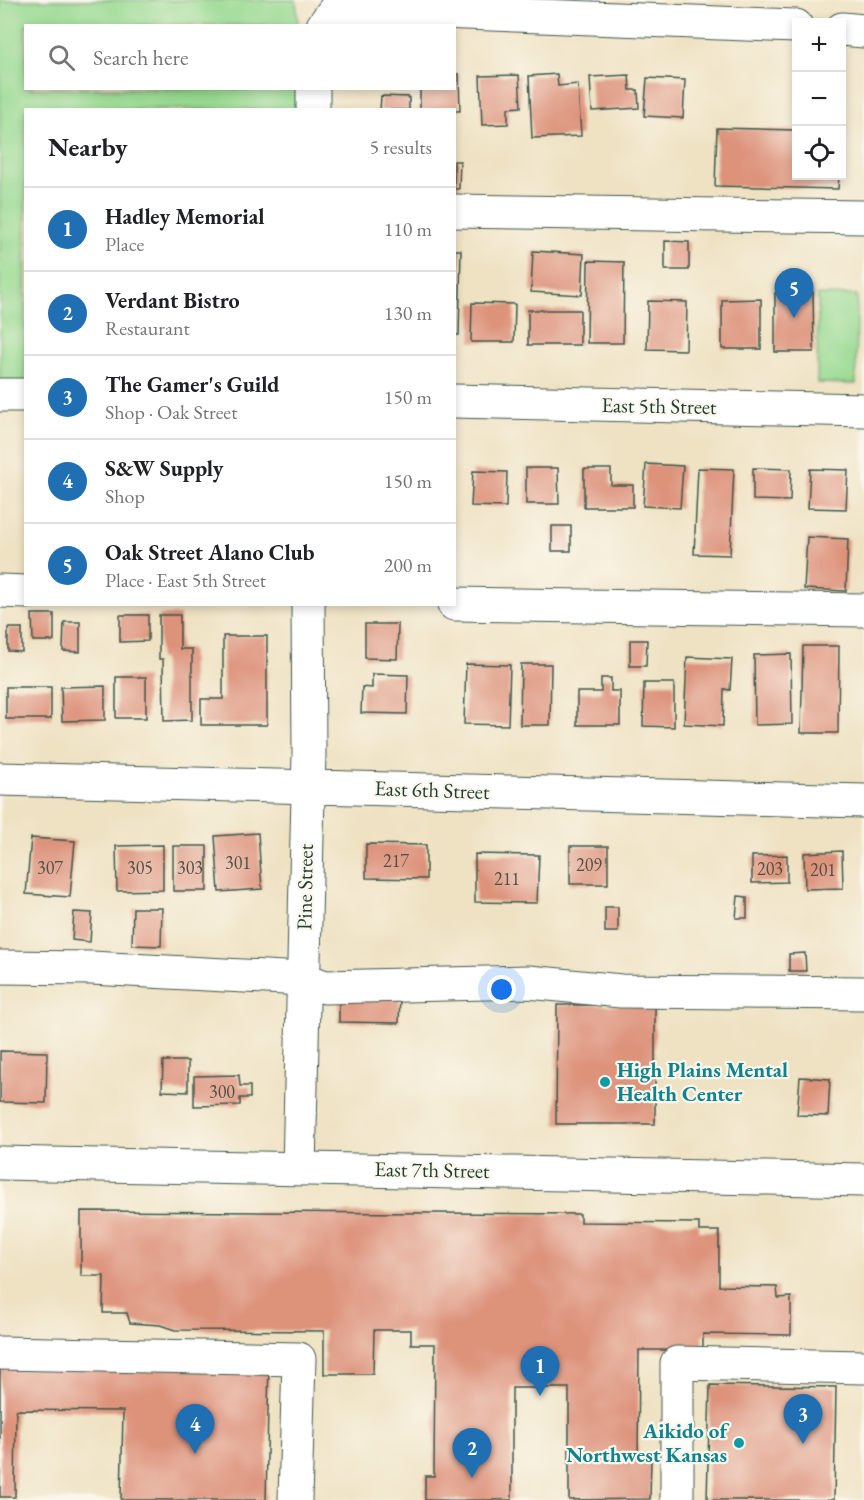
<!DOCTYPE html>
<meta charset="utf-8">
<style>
:root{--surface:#fff;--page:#f6f6f6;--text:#202124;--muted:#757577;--line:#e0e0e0;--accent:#1f6fb2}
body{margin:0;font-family:"EB Garamond",serif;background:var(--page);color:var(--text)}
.controls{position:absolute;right:18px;top:18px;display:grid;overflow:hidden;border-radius:0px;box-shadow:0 3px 9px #0003}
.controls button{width:54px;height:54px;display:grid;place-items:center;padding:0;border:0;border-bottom:2px solid var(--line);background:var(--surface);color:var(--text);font:30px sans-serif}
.you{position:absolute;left:502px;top:990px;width:21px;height:21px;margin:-15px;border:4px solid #fff;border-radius:50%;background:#1a73e8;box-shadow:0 0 0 9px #1a73e833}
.badge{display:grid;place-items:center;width:39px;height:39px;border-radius:50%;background:var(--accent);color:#fff;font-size:20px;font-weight:700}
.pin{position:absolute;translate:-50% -50px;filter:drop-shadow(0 2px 3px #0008)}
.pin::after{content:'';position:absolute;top:32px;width:21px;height:18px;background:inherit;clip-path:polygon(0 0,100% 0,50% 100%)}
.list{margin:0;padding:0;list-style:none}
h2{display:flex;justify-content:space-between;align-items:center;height:78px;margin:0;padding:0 24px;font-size:26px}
h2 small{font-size:20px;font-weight:400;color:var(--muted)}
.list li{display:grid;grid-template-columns:39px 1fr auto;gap:18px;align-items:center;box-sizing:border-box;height:84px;padding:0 24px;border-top:2px solid var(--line)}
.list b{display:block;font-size:22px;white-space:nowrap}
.list p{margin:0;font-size:20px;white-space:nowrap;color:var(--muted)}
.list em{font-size:20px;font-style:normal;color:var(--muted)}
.icon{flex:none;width:33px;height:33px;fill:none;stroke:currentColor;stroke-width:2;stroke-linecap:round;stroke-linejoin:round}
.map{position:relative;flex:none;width:864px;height:1500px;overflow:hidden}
.search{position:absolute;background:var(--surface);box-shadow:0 3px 9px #0003;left:24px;top:24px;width:432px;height:66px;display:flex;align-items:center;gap:15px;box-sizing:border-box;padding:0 21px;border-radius:0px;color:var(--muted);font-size:22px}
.panel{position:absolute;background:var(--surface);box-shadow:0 3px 9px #0003;left:24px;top:108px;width:432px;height:498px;border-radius:0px}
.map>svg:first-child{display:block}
.green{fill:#97d990;stroke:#5b8b62;stroke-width:1.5}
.building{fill:#dd927a}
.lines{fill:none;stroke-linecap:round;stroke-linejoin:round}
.minor-casing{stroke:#3e5649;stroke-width:35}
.minor{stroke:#fff;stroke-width:33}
.culture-dot{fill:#0f9aa8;stroke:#fbf7ec;stroke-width:2}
.labels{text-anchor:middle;stroke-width:4.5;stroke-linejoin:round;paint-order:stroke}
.number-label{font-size:18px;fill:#4e5246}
.street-label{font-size:21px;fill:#1f3d34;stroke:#fbf7ec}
.culture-label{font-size:21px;font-weight:bold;fill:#0d838f;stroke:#fbf7ec;text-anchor:start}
</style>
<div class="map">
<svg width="864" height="1500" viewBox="0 0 864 1500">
<rect width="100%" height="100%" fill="#fbf7ec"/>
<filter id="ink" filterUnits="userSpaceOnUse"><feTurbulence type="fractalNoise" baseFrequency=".0167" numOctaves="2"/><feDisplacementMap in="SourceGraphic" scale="12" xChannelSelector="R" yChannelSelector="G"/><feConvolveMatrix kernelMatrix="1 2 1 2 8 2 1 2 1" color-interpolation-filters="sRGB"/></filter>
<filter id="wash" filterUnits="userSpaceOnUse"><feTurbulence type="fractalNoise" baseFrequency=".008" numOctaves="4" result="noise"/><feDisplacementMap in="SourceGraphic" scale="24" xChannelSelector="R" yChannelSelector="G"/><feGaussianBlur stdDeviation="1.35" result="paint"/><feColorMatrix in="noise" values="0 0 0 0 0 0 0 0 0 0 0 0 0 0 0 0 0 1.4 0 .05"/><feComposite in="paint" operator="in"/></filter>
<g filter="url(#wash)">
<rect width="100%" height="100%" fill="#efe2c3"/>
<path class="green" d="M0,0h296l2,25 -272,1v62l276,1 2,20 -278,1 -1,285h-25z
M818,295h39l-1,89 -39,-1z"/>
<g id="blocks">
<path class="building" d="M454,74h5l1,37 -40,-1v-22h34z
M557,74l1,12 20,-2 3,52 -49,2 -3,-62z
M519,75l2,32 -13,1v16l-26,1 -2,-49z
M629,75l1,15h8l1,18 -47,3 -2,-34z
M647,78l38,2 -2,38 -39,-2z
M381,96l28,1v13h-29z
M717,128l79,2v46h43l-1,13 -123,-3z
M454,161h6l-1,28h-5z
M665,241l24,1v28h-24z
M454,250h7l-2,85h-5z
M533,251l51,3 -2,41 -51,-3z
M588,261l36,1 -1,81h-36z
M813,292l1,60h-39v-59z
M761,299v50h-39v-49z
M648,301l39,1 -1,48 -39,-1z
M472,303l43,1 -1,38h-43z
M528,310h52v35h-52z
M646,464l37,2 -3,42 -37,-2z
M526,468h32l1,36h-33z
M698,468l36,1 -4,86 -36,-1z
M753,468l38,1 -1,32 -37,-1z
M584,469h27v16h22v22h-49z
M810,469l38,1 -2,39 -38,-1z
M473,471l34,1 -1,35 -35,-1z
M552,526h19v25h-19z
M807,537l41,2 -2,52 -42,-2z
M32,614h22v27h-21z
M120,615h28v26l-28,1z
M159,615h21v34h12v71l-28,1 -1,-62h-4z
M64,622h16v30l-17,-1z
M365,624h33l-1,35 -32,-1z
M8,628h14v24l-14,-1z
M223,636h44v89h-66v-26h22z
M630,640h17l-1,26h-16z
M803,646h36l-1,87h-37z
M791,654l1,70 -37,1 -1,-70z
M687,657l45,2 -2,31 -6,-1 -1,37 -39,-2z
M466,664l44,1 -2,60 -44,-1z
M521,664h30l-1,61h-30z
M372,674l36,1 -1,39 -46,-1 1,-26 10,1z
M116,677h30v41h-30z
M601,678h10v13h9v34h-43v-33h24z
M644,683h30v44l-31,-1z
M105,686v34l-43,1 -1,-34z
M6,687h45v32h-45z
M258,833l4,56 -43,3 -4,-56z
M31,838l44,3 -5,56 -44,-3z
M366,844l60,1v34l-60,-1z
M163,845v45l-46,1 -1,-45z
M173,846h34v45h-34z
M570,846h38v38h-38z
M842,851l1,37 -38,1 -1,-36z
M475,854l64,1 -2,48 -62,-1z
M787,855v27l-35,1v-27z
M738,896l9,1v21h-11z
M605,907h13v25h-13z
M133,908h29l-1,38 -29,-1z
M74,912l18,1 -2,29 -18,-2z
M805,953l1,18h-17v-17z
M339,996h61l-1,27 -60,-1z
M557,1005h98v119h-99z
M0,1051l47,1 -1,51 -46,-1z
M163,1061h25v31l-26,-1z
M239,1075l1,11h10v12h-10v7l-46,1v-30z
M800,1077l30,2 -2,37 -31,-1z
M81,1211l499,3v8l119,1v8h20v55l58,1 1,11 13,-1v38l-88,-1v16h-64l-1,109h13l-1,40 -81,1v-112h-57v112h-87v-24h9l1,-132h-24v-14h-37l-1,44h-49v-43l-149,-1 -15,-5 -30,-2 -3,-10h-24l1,-37h-23z
M0,1359l269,5 -3,136h-145l2,-89 -107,-1 -1,87h-15z
M710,1385l126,2 -2,113h-127z"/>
</g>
</g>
<g filter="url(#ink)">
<use href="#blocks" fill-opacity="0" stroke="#3e5649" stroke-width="1.5"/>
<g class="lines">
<defs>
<path id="minor" d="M323,26l13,-18 460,18
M842,29l22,2
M313,110v-22
M454,211l410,6
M0,395h26
M454,401l410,9
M0,591l26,1
M454,604l410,6
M0,779l864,22
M0,967l91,1 212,11 22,8 204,-5 92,9 243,2
M0,1163l864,17
M299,1169l10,-416 -1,-149
M0,1353l299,6 -4,141
M677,1500v-137l187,4"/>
</defs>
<use href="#minor" class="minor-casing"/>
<use href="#minor" class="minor"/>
</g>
</g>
<g class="culture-dot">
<circle cx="605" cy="1082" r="6"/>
<circle cx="739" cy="1443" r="6"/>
</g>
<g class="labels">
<g class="number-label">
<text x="396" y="867">217</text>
<text x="238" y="869">301</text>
<text x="589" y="871">209</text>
<text x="50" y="874">307</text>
<text x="140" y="874">305</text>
<text x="190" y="874">303</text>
<text x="770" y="875">203</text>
<text x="823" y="876">201</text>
<text x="507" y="885">211</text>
<text x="222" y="1098">300</text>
</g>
<g class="street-label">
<text transform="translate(659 406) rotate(1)" y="7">East 5th Street</text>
<text transform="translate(432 790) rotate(2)" y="7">East 6th Street</text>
<text transform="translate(305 887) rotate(-89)" y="7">Pine Street</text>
<text transform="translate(432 1170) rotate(1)" y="7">East 7th Street</text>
</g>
<g class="culture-label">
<text x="617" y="1077">High Plains Mental<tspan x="617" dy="24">Health Center</tspan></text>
<text x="727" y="1438" text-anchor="end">Aikido of<tspan x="727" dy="24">Northwest Kansas</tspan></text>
</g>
</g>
</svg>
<div class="controls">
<button>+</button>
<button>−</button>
<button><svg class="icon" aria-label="locate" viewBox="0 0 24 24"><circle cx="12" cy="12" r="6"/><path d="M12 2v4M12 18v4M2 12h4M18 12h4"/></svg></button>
</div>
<div class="you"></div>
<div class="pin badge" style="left:540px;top:1396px">1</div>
<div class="pin badge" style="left:472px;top:1478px">2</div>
<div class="pin badge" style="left:803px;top:1444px">3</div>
<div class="pin badge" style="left:195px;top:1454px">4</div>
<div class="pin badge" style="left:794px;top:318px">5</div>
<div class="search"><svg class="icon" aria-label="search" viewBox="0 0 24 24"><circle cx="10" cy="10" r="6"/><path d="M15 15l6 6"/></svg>Search here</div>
<section class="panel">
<h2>Nearby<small>5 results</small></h2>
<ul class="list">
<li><span class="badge">1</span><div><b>Hadley Memorial</b><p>Place</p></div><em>110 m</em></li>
<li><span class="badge">2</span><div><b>Verdant Bistro</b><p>Restaurant</p></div><em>130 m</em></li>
<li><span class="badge">3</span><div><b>The Gamer's Guild</b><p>Shop · Oak Street</p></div><em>150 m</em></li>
<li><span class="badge">4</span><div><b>S&amp;W Supply</b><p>Shop</p></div><em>150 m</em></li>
<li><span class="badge">5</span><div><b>Oak Street Alano Club</b><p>Place · East 5th Street</p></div><em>200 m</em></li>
</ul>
</section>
</div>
